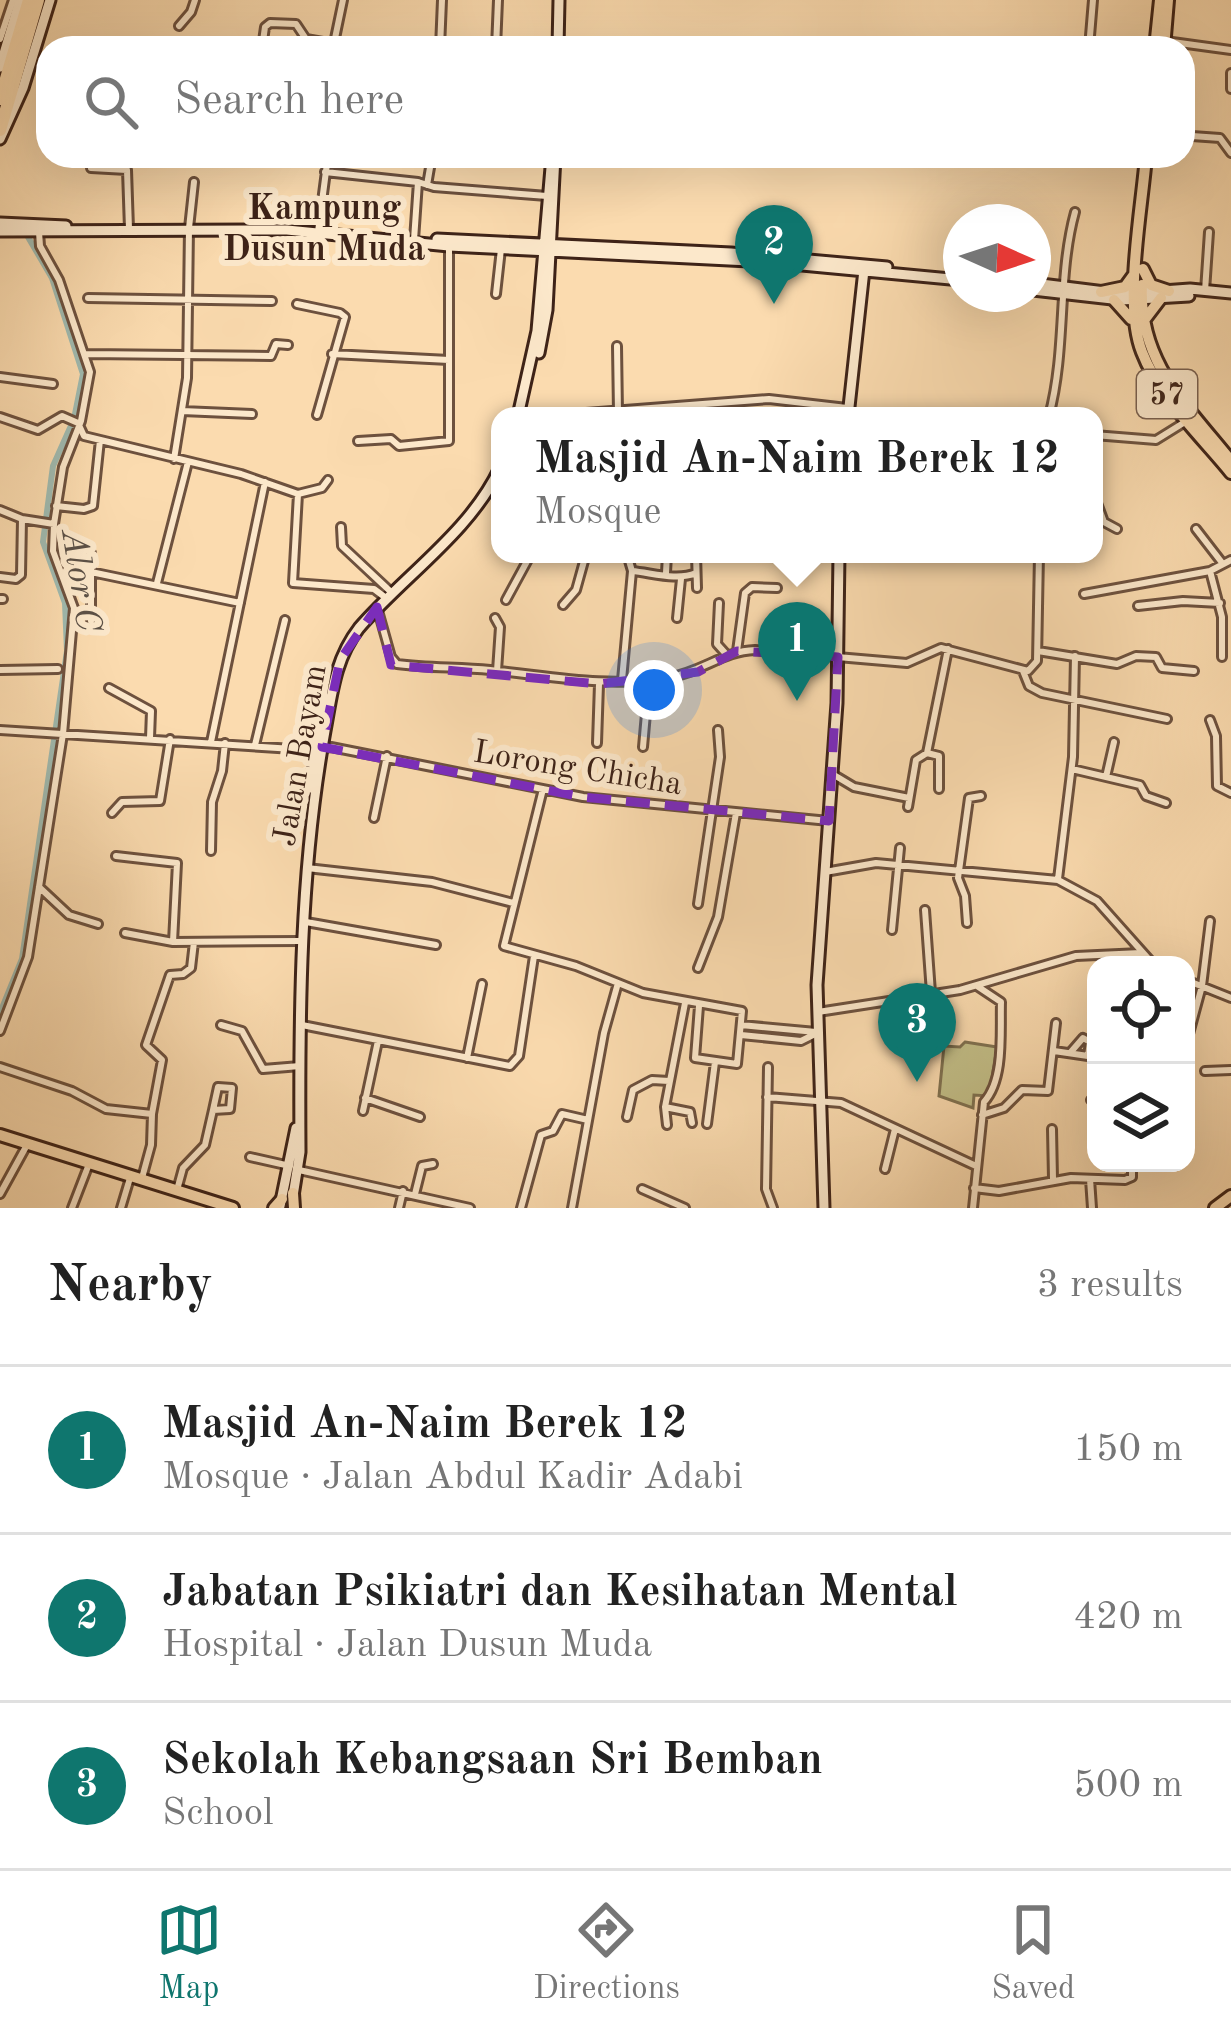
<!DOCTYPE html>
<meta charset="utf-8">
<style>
:root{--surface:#fff;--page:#f6f6f6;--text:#222;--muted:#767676;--line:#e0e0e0;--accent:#0f766e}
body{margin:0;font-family:"Old Standard TT",serif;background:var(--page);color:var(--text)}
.controls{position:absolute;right:36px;bottom:36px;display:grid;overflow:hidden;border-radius:24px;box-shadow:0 12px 48px #0002}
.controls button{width:108px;height:108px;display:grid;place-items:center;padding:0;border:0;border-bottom:3px solid var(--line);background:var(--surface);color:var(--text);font:60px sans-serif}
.compass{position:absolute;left:943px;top:204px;width:108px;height:108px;border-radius:50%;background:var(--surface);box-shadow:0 12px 48px #0002;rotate:93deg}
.you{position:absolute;left:654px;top:690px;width:42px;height:42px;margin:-30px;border:9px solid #fff;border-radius:50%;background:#1a73e8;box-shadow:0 0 0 18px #1a73e833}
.badge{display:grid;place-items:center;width:78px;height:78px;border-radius:50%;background:var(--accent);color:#fff;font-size:39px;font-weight:700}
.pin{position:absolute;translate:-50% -99px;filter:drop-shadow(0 3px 6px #0008)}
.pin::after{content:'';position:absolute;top:63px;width:42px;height:36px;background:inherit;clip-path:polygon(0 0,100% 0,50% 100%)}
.popup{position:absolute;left:491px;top:407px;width:612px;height:156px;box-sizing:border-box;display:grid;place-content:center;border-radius:24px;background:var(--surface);filter:drop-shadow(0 3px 9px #0005);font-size:39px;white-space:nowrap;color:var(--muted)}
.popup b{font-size:45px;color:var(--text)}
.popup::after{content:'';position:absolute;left:50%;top:100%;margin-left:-24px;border:24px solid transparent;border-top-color:var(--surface)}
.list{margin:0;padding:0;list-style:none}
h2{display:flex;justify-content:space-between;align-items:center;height:156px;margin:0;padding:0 48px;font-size:51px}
h2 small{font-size:39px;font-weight:400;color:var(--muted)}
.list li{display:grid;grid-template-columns:78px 1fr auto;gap:36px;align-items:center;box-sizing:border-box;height:168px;padding:0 48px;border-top:3px solid var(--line)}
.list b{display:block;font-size:45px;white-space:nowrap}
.list p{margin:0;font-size:39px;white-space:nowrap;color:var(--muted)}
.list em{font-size:39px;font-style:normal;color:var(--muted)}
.icon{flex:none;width:66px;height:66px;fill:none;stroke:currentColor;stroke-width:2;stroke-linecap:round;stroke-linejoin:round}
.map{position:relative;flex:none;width:1231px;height:1208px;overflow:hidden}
.search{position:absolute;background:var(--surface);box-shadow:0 12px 48px #0002;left:36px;right:36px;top:36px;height:132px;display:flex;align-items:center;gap:30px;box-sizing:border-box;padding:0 42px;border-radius:36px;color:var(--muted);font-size:45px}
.sheet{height:660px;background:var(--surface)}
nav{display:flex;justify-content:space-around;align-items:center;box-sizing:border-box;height:168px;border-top:3px solid var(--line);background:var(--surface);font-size:33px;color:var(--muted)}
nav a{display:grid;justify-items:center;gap:6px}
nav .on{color:var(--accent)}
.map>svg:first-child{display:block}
.green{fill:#c3bf88;stroke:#807150;stroke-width:3}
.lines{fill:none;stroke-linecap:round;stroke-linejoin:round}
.canal{stroke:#9fbab0;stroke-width:6}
.street-casing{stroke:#6d513e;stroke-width:12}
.secondary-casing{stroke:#3e2318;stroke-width:15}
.primary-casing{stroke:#3e2318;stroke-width:16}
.highway-casing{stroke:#3e2318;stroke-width:18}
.street{stroke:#fce8cb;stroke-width:6}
.secondary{stroke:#fce8cb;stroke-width:9}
.primary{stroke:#fbdbaf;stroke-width:10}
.highway{stroke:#fbdbaf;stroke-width:12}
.marked{fill:none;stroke:#7b2cbf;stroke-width:9;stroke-dasharray:24 15;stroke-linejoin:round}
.labels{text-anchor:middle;stroke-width:12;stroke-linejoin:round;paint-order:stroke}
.shield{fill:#fce8cb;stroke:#775e4e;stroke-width:3}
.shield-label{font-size:30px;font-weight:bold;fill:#3e2318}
.street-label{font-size:33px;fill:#3e2318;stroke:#fce8cb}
.neighbourhood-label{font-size:36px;font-weight:bold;fill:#3e2318;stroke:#fce8cb}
.water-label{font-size:36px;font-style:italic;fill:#5b5046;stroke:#fce8cb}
</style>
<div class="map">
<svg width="1231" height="1208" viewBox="0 0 1231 1208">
<rect width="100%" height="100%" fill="#fbdbaf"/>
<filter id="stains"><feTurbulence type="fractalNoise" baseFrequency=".00167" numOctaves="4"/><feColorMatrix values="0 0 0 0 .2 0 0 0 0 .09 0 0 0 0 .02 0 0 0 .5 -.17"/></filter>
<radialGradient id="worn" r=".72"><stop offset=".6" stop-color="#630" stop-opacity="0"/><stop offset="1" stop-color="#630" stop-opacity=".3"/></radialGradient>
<path class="green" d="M965,1042l32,5 -8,49 -15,-1 -1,13 -34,-12 5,-50 16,1z"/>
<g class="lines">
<path class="canal" d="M0,1013l22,-54 45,-308 -2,-48 -22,-61 10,-76 21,-47 9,-45 -31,-96 -24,-41"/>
<defs>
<path id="street" d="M179,26l12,-14 4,-12
M0,39l13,-39
M1165,41l66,9
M262,48l3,-21 5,-4 26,1 10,15 28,5
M333,48l10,-48
M440,48l2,-48
M496,48l2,-48
M1089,48l4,-48
M1231,73v16
M1192,136l28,2 11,15
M284,156l43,6
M91,168l36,2 2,59
M325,172l93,10 16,5 113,9
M427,185l5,-29
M318,232l10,-76
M414,240l4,-58
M1205,291l4,-59
M496,294l5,-45
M88,298l184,3
M297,304l43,9 5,4 -28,98
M617,346l1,67
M86,354l185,2 5,-12 12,1
M332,354l117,6
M0,377l53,7
M182,411l70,3
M547,416l222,-17 78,9
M1049,416c18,-67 8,-138 26,-204
M0,417l38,13 24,-14 16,7 6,13 157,38 57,20
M1094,435l62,5 29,-18
M358,441l33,-2 8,7 50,-5v-195
M174,459l13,-81 2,-150 5,-46
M298,494l-5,89 81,6 12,9
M298,494l24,-6 6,-8
M1094,495l10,27 13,7
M56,506l28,3 9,-3 7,-66
M0,510l22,9 32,5
M341,527l1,19 49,46
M1196,529l27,35
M91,553v68
M696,554l1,34
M632,571c21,2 45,10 64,2
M1210,571l12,46v40
M91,572l149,31
M666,573l1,-19
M0,577l16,2 5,-4 1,-56
M157,583l31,-121
M1084,594l126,-23 21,-11
M0,599h3
M506,600l25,-46
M719,603l-2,41 9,10
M563,605l13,-15 10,-36
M1138,606l45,-5 37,2
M377,607l14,50 6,7c30,4 62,3 93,6 61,6 116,18 177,8 36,-6 56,-27 88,-28l152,13 34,-15 87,23 9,-10 2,-107
M495,618l5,9 -3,44
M677,618l4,-39
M737,651l8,-58 7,-6 25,1
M1038,651l79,13 19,-8 20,1 6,11 32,3
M0,670l58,-1
M1023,671l6,15 13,7 125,26
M622,680l10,-109 -5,-17
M109,688l42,23 -1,27
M1210,720l6,16 1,50 14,7
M0,730l309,20 22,-3 252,50 246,24
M211,742l54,-260
M597,743l2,-59
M255,745l30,-125
M643,747l6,-67
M927,753l12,3v33
M1072,769l68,16 6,11 20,7
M834,775l20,12 55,11
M1106,777l8,-35
M543,789l-39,157 72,20 67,27 99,18 -5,53 -42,-6 4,-52
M908,807l8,-47 11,-7 21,-104
M112,813l10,-11 38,-1 10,-62
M374,818l13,-62
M211,851l1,-49 10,-31 3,-28
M116,856l61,7 -4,79
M307,868l125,14 81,21
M825,872l51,-9 182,17 39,21 57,64
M1058,879l15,-122 2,-101
M39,887l30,28 29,9
M698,904l22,-147 -2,-27
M925,910l6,83
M306,922l130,23
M967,923l-2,-27 -7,-18 11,-80 12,-2
M892,930l8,-82
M125,933l48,9 129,-1
M698,968l20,-51 18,-104
M1186,980l45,18
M685,1003l-20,104 25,5 2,11
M818,1012l142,-22 116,-34 65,-3
M221,1025l21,6 21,38 37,-3
M302,1025l208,41 9,-10 15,-100
M741,1025l75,7
M0,1031l28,-74 35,-223 11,-126 -21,-57 1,-27 9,-57 18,-46 9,-49 -31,-92 -19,-34 -1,-14
M741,1035l60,6 18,-9
M1186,1045l16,-59 8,-65
M1054,1051l34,5 2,-14 -7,-4 -13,15
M467,1058l15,-74
M0,1067l72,24 34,18 46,5
M768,1067l-2,122 7,19
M1205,1071l26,-1
M767,1097l74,6 135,63
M365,1098l55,19
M1091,1100l5,1
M665,1107l2,18
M363,1111l15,-70
M982,1115l22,-7 18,-18 26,1 8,-68
M627,1117l6,-27 19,-10 17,1
M1186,1117l2,1
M707,1124l8,-62
M1052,1129l1,50
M250,1157l40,9
M885,1169l10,-40
M299,1170l171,38
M142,1178l9,-33 1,-31 10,-54 -16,-15 24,-70 13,-1 8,-6 3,-26
M1090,1179l2,29
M974,1188l25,3 72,-13 54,2 7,-3v-14
M642,1189l43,19
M177,1190l6,-22 22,-23 8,-35 17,-1 2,-21 -14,-1 -5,23
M0,1194l28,-51
M415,1194l7,-28 11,-2
M72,1208l17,-44
M121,1208l9,-30
M399,1208l4,-17
M521,1208l20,-73 12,-4 9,-17 26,6
M572,1208l32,-175 14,-50
M973,1208l11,-106c21,-23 16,-70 17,-100l-24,-16"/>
<path id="secondary" d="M558,48l1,-48
M0,67l20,-67
M0,139l23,-51 27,-88
M0,223l66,3
M0,231l287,-1 162,16 321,16 191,18
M437,239l294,14 156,14
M1033,283l88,11 69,-5 41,4
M1033,290l88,10 68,-4
M539,353l8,-43 8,-154
M518,416l19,-85 15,-175
M848,416l16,-146
M310,788l16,-89
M293,1196l7,-44c-1,-140 0,-283 25,-421 7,-38 10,-72 34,-103 46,-53 111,-96 141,-160
M280,1206l16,-78
M824,1208l-7,-223 20,-282 2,-149"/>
<path id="primary" d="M1155,48l5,-48
M1164,48l4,-48
M1146,156c-4,53 -23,148 -4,196 17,45 59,84 89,121
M1143,269l8,16 18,6
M1142,285c-4,76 44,120 89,176
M1101,292l24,-5 8,-11
M1114,300l17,19
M1145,319l16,-21
M0,1135l233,73
M293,1193l1,15
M274,1208l8,-9
M1215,1208l16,-12"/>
<path id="highway" d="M0,99l29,-99
M0,130l38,-130"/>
</defs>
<use href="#street" class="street-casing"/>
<use href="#secondary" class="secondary-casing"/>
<use href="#primary" class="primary-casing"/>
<use href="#highway" class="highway-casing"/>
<use href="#street" class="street"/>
<use href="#secondary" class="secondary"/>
<use href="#primary" class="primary"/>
<use href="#highway" class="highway"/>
</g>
<path class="marked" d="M377,607l14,58 208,19 99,-12 39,-21 101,6 -9,164 -246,-24 -261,-50 18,-87z"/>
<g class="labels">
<rect class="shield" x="1137" y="370" width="60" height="48" rx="9"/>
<g class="shield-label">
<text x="1167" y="404">57</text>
</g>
<g class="street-label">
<text transform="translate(298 755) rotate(-80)" y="12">Jalan Bayam</text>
<text transform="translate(578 766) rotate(9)" y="12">Lorong Chicha</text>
</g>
<g class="neighbourhood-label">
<text x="324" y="219">Kampung<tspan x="324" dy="41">Dusun Muda</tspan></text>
</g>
<g class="water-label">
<text transform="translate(83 580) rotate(81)" y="13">Alor C</text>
</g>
</g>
<rect width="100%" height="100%" filter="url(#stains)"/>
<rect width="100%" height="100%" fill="url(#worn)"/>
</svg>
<div class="controls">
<button><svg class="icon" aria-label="locate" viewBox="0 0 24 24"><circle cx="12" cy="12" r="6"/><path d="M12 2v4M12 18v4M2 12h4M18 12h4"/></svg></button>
<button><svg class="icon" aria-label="layers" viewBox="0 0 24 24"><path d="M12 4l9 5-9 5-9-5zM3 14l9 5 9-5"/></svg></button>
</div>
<svg class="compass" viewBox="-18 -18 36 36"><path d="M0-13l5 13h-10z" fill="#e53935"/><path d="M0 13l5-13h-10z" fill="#767676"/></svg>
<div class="you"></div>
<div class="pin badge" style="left:797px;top:701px">1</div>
<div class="popup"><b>Masjid An-Naim Berek 12</b>Mosque</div>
<div class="pin badge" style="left:774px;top:304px">2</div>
<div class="pin badge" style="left:917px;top:1082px">3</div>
<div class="search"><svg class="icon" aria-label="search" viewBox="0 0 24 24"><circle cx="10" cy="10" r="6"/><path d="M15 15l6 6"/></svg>Search here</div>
</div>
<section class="sheet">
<h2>Nearby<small>3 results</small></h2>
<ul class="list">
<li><span class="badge">1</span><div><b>Masjid An-Naim Berek 12</b><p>Mosque · Jalan Abdul Kadir Adabi</p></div><em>150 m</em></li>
<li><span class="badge">2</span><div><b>Jabatan Psikiatri dan Kesihatan Mental</b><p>Hospital · Jalan Dusun Muda</p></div><em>420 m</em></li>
<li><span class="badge">3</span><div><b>Sekolah Kebangsaan Sri Bemban</b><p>School</p></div><em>500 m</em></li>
</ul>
</section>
<nav>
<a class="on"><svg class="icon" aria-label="map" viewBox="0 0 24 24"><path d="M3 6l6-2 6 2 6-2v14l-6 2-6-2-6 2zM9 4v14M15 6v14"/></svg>Map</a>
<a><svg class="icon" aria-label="directions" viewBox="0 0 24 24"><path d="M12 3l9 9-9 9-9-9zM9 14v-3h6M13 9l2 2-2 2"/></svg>Directions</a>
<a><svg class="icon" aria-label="saved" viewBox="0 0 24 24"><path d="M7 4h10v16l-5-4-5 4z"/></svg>Saved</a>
</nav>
